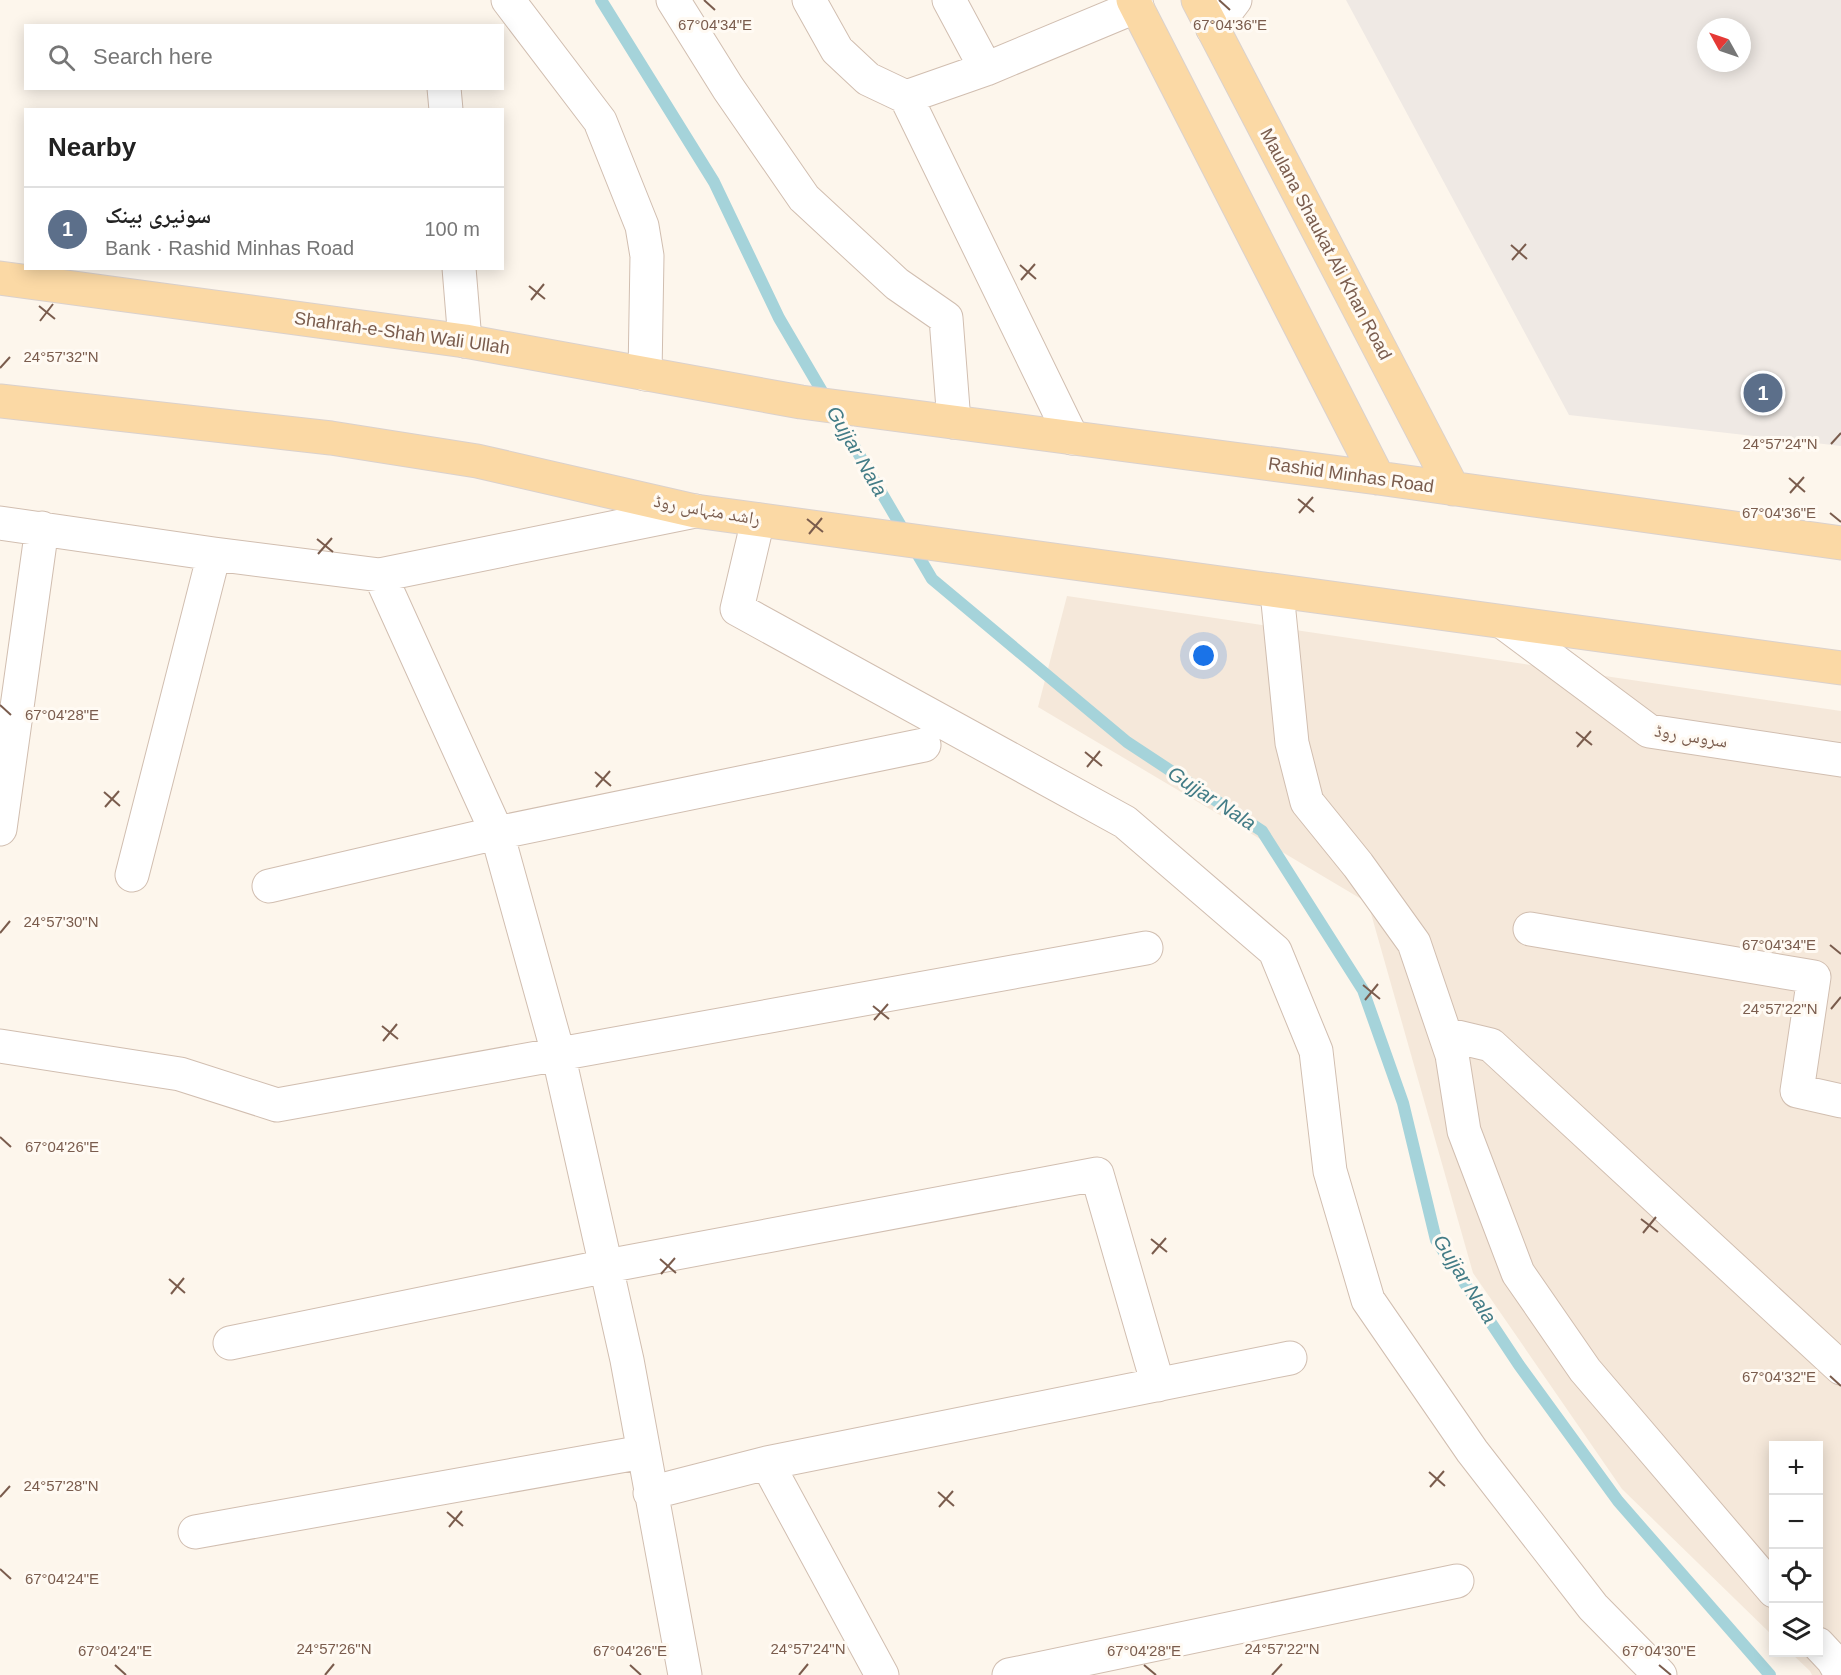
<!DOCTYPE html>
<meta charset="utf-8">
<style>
:root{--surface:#fff;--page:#f2f2f2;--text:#222;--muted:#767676;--line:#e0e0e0;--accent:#0b8043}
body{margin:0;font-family:Arial,"Noto Naskh Arabic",sans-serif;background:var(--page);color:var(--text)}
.controls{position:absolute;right:18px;bottom:18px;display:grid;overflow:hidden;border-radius:0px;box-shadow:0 3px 15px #0003}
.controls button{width:54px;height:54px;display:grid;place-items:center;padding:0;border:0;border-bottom:2px solid var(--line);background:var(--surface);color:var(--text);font:30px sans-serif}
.compass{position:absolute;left:1697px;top:18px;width:54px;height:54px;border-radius:50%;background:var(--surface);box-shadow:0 3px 15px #0003;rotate:310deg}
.you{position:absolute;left:1204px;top:656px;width:21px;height:21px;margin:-15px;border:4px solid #fff;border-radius:50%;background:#1a73e8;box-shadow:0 0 0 9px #1a73e833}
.badge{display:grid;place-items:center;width:39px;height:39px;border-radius:50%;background:var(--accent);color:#fff;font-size:20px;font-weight:700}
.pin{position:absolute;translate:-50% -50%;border:3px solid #fff;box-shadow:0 2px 6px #0006}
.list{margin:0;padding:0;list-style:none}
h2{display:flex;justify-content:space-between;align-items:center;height:78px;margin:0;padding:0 24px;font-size:26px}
h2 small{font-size:20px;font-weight:400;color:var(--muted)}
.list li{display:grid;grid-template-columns:39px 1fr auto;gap:18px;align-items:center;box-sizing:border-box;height:84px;padding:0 24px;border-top:2px solid var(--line)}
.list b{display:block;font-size:22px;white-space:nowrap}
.list p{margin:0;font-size:20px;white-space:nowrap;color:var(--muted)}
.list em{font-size:20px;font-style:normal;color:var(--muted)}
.icon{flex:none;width:33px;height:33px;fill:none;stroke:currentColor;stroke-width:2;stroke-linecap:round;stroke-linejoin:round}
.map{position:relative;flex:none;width:1841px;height:1675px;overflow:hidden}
.search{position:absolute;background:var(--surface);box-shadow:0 3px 15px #0003;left:24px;top:24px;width:480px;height:66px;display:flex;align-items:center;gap:15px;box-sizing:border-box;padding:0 21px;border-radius:0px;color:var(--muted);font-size:22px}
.panel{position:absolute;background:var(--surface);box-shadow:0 3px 15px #0003;left:24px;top:108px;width:480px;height:162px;border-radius:0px}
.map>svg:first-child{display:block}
.residential{fill:#f5e8da}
.industrial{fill:#efe9e4;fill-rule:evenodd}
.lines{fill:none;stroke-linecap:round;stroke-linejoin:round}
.stream{stroke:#a5d3da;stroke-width:12}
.minor-casing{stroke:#d1beb0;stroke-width:35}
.major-casing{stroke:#dad1cd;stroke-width:35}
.minor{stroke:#fff;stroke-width:33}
.major{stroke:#fbd9a5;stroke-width:33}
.ticks{fill:none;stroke:#7a5c4d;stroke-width:2}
.labels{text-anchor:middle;stroke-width:6;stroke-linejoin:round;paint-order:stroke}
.street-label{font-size:18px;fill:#7a5c4d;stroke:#fffaf3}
.water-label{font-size:20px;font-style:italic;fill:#437c86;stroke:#fffaf3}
.ticks-label{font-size:15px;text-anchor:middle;fill:#7a5c4d;stroke:#fffaf3;stroke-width:6;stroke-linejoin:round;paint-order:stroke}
</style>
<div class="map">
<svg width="1841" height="1675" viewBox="0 0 1841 1675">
<rect width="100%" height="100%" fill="#fdf6ec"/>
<path class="residential" d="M1067,596l774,115v964h-29l-2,-4 -19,-18 27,-1v-206h-44l-1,190 -151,-147 -149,-216 -105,-370 -330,-196z"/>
<path class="industrial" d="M1346,0h495v446l-272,-31zM1706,27h36v36h-36z"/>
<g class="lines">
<path class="stream" d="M601,0l113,182 65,136 153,261 195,163 135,89 101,159 40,113 33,137 83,125 99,136 152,174"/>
<defs>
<path id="minor" d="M508,0l92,121 42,105 5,30 -2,118
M673,0l55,88 76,110 93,86 49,34 8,104
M809,0l28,50 31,29 38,18 80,-28 151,-63
M949,0l37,69
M1213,29l22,-29
M444,88l2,22
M906,97l166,341
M459,268l6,73
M758,520l-21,89 388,213 150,129 41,100 14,120 38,129 104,151 121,156 67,68
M0,523l214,31 166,21 315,-64
M380,575l117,258 61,220 69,307 58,315
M1277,592l15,151 15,59 51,63 56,78 38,112 12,76 54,142 67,97 189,221
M1504,623l145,108 192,29
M0,829l42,-301
M132,875l82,-321
M269,886l228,-53 427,-88
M1530,929l284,48 -17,114 44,10
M1445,1034l46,11 350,323
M0,1046l180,28 97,31 869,-157
M230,1343l377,-77 490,-92 61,211
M767,1463l115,212
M650,1493l117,-30 523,-105
M195,1532l448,-80
M1818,1644l15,16 8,14
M1009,1675l448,-94"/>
<path id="major" d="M1133,0l245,478
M1198,0l255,489
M0,278l465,63 336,61 577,76 463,65
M0,401l331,37 146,23 218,50 1146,157"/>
</defs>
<use href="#minor" class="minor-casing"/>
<use href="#major" class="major-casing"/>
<use href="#minor" class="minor"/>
<use href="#major" class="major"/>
</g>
<path class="ticks" d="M704,0l11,10M1219,0l11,10M1511,245l16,14M1512,260l14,-16M1020,265l16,14M1021,280l14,-16M529,286l16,13M531,300l13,-16M39,306l16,13M40,321l13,-17M0,368l10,-11M1831,444l10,-11M1789,478l16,14M1790,493l14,-16M1298,499l16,13M1299,513l14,-16M1830,513l11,9M807,519l16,13M809,534l13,-16M317,539l16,13M318,554l14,-16M0,705l11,10M1576,732l16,13M1577,747l14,-16M1085,752l17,14M1087,767l13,-16M595,772l16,14M596,787l14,-16M104,792l16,14M105,807l14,-16M0,933l10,-12M1830,945l11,9M1363,985l17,14M1365,1000l13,-16M873,1006l16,13M1831,1009l10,-12M874,1020l14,-16M382,1026l16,13M383,1041l14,-17M0,1137l11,10M1641,1219l17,13M1643,1233l13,-16M1151,1239l16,13M1152,1254l14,-16M660,1259l16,14M661,1274l14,-16M169,1279l16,14M171,1294l13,-16M1830,1376l11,10M1429,1472l16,14M1430,1487l14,-16M938,1492l16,14M0,1497l10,-11M939,1507l14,-16M447,1512l16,14M449,1527l13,-16M0,1569l11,10M115,1665l11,10M630,1665l11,10M1144,1665l12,10M1659,1665l12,10M325,1675l9,-11M799,1675l9,-11M1272,1675l10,-11"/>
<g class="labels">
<g class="street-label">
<text transform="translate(1326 244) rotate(62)" y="6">Maulana Shaukat Ali Khan Road</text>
<text transform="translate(402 333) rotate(8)" y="6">Shahrah-e-Shah Wali Ullah</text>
<text transform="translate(1351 475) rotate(8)" y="6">Rashid Minhas Road</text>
<text transform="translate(707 510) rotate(10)" y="6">راشد منہاس روڈ</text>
<text transform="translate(1691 736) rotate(9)" y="6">سروس روڈ</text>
</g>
<g class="water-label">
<text transform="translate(857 451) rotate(60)" y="7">Gujjar Nala</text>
<text transform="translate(1212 798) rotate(33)" y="7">Gujjar Nala</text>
<text transform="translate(1465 1279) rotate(58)" y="7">Gujjar Nala</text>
</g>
</g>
<g class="ticks-label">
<text x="715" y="30">67°04'34"E</text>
<text x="1230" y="30">67°04'36"E</text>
<text x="61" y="362">24°57'32"N</text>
<text x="1780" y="449">24°57'24"N</text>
<text x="1779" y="518">67°04'36"E</text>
<text x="62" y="720">67°04'28"E</text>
<text x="61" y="927">24°57'30"N</text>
<text x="1779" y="950">67°04'34"E</text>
<text x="1780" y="1014">24°57'22"N</text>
<text x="62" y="1152">67°04'26"E</text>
<text x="1779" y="1382">67°04'32"E</text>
<text x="61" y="1491">24°57'28"N</text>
<text x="62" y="1584">67°04'24"E</text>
<text x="334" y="1654">24°57'26"N</text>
<text x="808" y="1654">24°57'24"N</text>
<text x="1282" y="1654">24°57'22"N</text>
<text x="115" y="1656">67°04'24"E</text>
<text x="630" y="1656">67°04'26"E</text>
<text x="1144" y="1656">67°04'28"E</text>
<text x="1659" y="1656">67°04'30"E</text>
</g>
</svg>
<div class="controls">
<button>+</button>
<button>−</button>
<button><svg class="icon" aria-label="locate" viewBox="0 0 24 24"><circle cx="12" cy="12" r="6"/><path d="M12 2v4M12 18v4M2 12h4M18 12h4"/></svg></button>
<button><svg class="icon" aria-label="layers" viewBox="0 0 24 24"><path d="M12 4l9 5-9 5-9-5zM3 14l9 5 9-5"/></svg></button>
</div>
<svg class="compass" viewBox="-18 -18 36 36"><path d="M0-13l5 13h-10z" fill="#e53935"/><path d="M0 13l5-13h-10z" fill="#767676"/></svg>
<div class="you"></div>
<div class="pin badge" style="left:1763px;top:393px;background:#5c6f8a">1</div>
<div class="search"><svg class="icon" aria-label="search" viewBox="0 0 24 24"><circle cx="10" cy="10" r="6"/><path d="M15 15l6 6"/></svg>Search here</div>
<section class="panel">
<h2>Nearby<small></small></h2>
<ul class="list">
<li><span class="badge" style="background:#5c6f8a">1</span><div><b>سونیری بینک</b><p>Bank · Rashid Minhas Road</p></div><em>100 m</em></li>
</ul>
</section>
</div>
